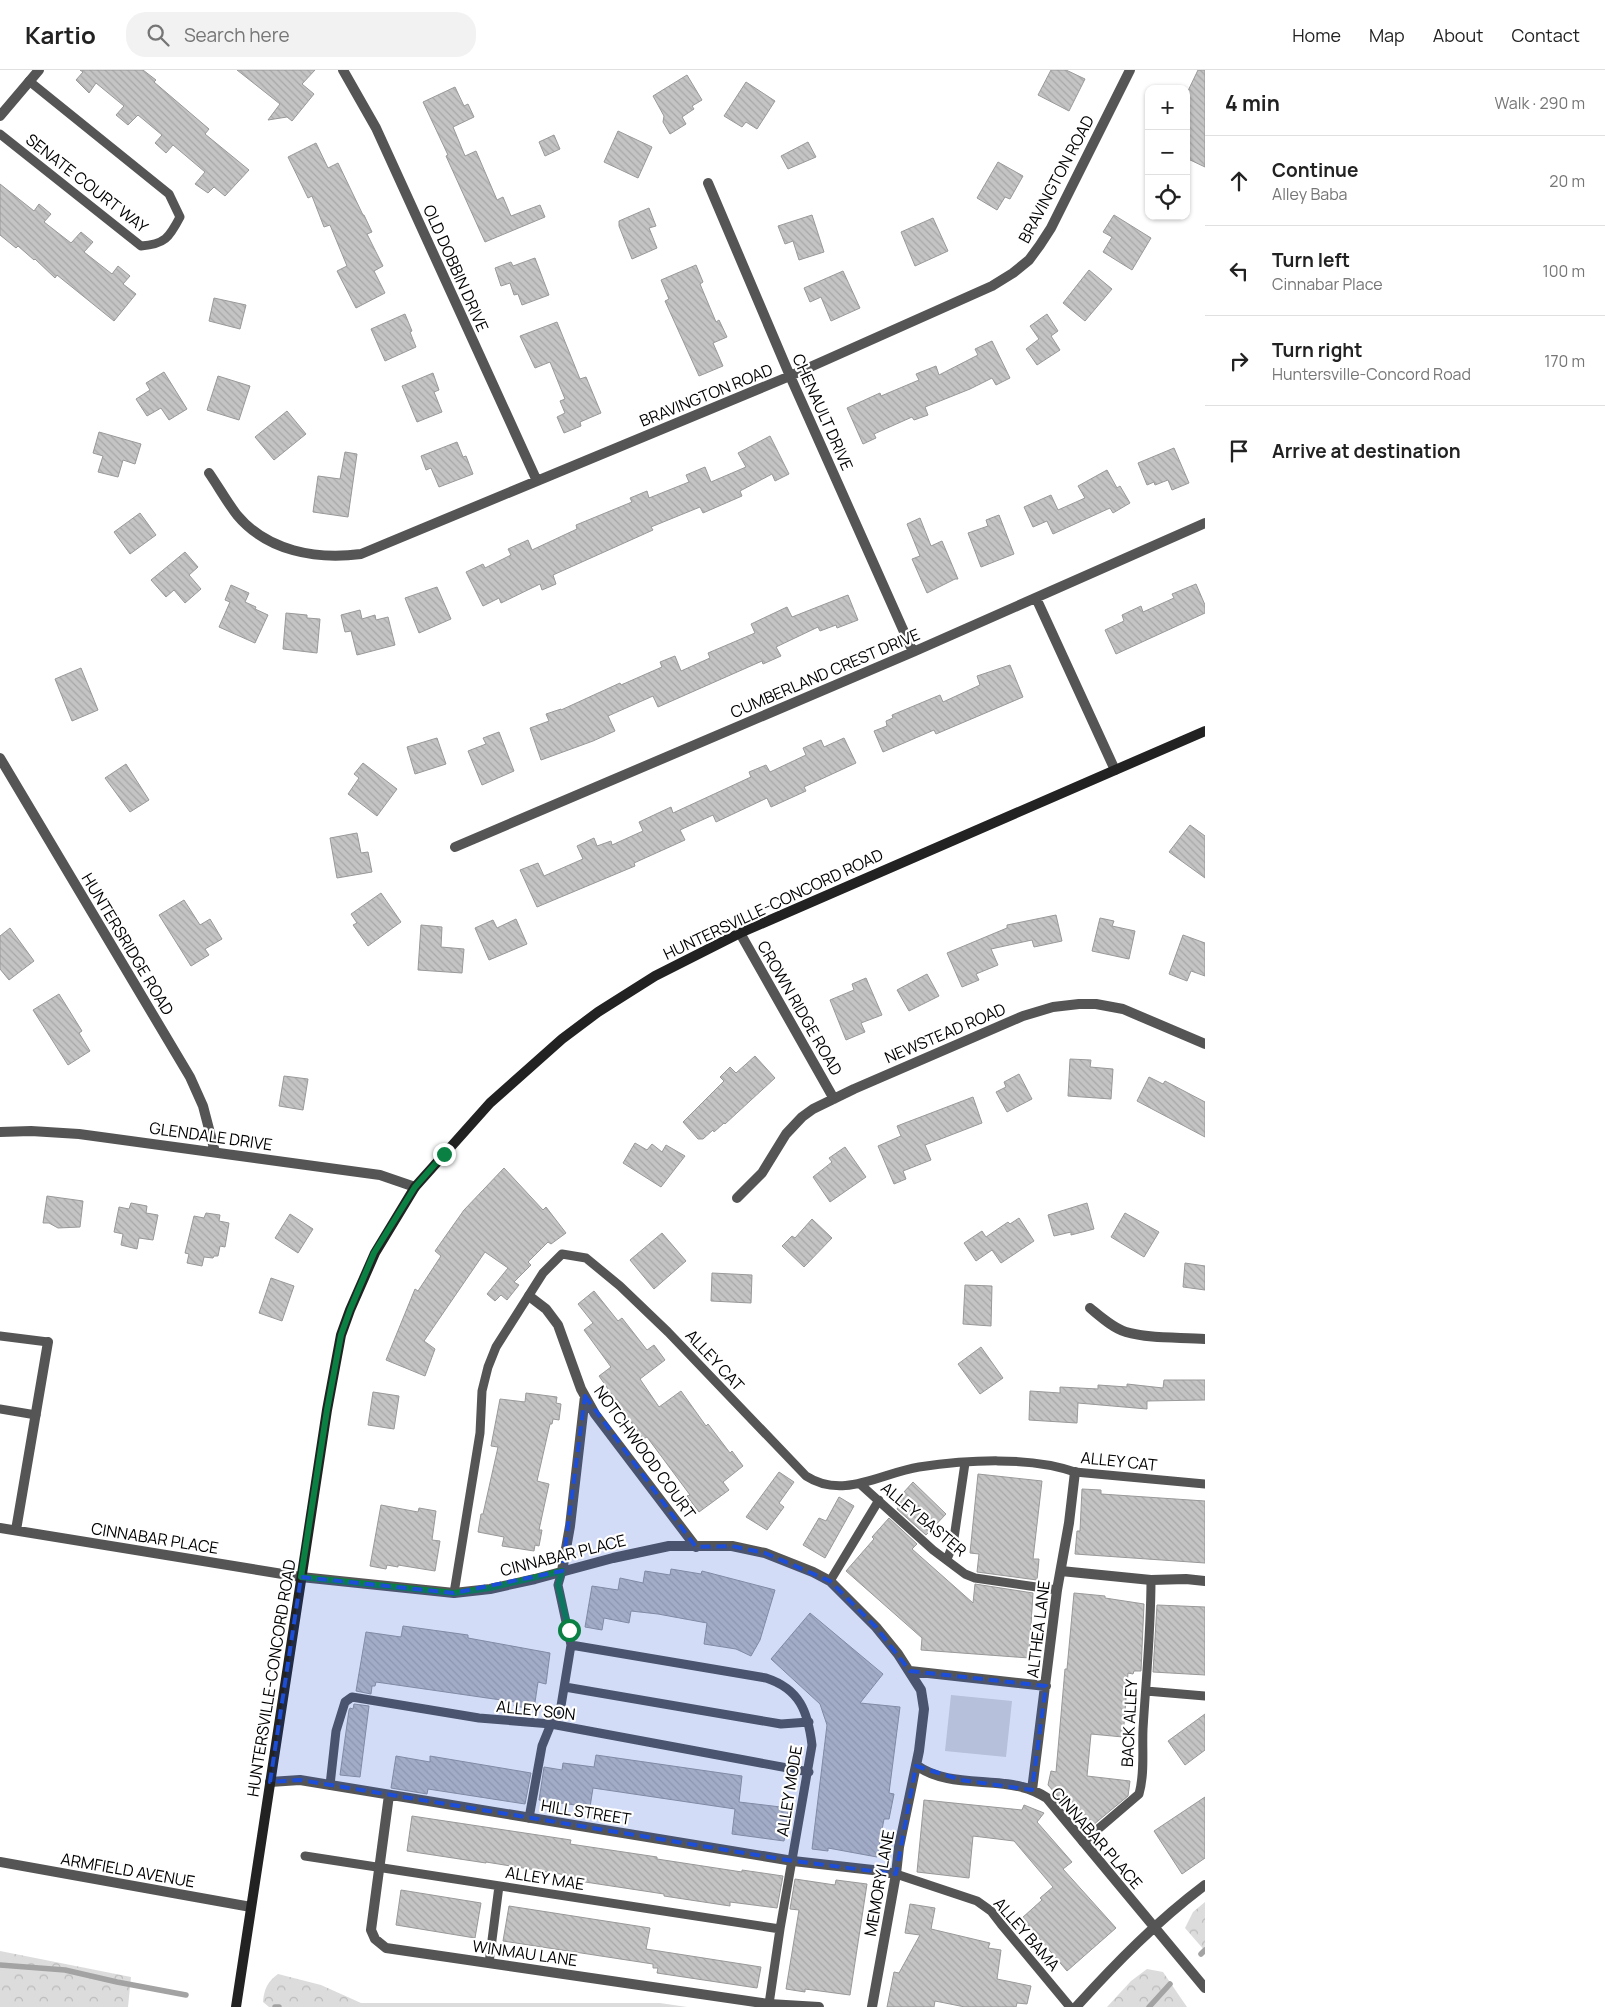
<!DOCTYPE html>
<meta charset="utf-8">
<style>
:root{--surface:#fff;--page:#f2f2f2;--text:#222;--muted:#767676;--line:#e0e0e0}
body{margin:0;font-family:Manrope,sans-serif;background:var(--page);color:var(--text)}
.controls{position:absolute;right:15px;top:15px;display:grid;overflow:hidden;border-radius:10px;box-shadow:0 1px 4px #0004}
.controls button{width:45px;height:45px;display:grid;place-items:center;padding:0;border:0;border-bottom:1px solid var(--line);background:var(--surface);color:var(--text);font:25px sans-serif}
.stop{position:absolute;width:15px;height:15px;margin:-11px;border:4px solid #0b8043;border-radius:50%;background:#fff}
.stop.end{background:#0b8043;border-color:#fff;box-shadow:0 1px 5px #0008}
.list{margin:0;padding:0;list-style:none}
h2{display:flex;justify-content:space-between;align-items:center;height:65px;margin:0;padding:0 20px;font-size:21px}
h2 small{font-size:16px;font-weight:400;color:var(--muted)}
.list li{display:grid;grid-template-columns:32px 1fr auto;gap:15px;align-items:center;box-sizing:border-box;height:90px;padding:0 20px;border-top:1px solid var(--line)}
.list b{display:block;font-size:19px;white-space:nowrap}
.list p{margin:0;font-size:16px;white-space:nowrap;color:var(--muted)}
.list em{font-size:16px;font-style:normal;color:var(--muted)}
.icon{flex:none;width:28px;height:28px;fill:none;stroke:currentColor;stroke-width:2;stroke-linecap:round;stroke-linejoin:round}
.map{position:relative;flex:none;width:1205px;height:1937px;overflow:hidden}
header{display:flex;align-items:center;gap:30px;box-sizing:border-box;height:70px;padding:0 25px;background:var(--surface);border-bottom:1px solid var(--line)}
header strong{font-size:24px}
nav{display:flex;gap:28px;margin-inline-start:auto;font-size:18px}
.search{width:350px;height:45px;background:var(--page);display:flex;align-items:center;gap:12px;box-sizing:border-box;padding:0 18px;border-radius:20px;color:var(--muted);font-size:19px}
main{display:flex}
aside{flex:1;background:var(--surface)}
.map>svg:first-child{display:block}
.forest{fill:url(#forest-crowns)}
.park{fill:#dcdcdc}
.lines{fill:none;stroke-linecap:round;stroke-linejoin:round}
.stream{stroke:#a3a3a3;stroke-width:5.5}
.building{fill:url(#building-back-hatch);stroke:#999}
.service{stroke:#555;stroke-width:9}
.minor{stroke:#555;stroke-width:10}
.secondary{stroke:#222;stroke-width:10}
.route{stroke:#0b8043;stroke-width:6}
.marked{fill:#1d4ed8;fill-opacity:0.2;stroke:#1d4ed8;stroke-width:4;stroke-dasharray:10 6;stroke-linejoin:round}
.labels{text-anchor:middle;stroke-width:4.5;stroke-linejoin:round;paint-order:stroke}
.street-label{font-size:16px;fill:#000;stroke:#fff}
</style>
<header>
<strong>Kartio</strong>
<div class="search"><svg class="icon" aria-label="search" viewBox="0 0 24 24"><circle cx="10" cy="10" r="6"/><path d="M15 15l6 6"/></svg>Search here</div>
<nav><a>Home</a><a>Map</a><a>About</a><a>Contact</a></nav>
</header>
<main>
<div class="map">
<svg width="1205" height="1937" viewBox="0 0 1205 1937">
<defs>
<pattern id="forest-crowns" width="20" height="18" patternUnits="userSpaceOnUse" patternTransform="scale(1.25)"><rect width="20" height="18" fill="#dcdcdc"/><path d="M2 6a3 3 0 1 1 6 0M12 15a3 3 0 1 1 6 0" fill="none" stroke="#bbb"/></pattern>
<pattern id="building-back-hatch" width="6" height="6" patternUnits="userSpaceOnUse" patternTransform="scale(1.25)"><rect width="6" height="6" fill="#c4c4c4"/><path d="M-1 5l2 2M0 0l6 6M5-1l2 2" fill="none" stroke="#a7a7a7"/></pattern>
</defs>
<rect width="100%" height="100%" fill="#fff"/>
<path class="forest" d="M1205,1832v49l-20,-23 8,-16z
M0,1881l131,26 -3,30h-128z
M1147,1899l16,3 24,35h-80l24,-26z
M278,1904l43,11 40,18h299l27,4h-418l-6,-5c1,-13 5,-21 15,-28z"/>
<path class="park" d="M951,1625l61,6 -6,56 -61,-6z"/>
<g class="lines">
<path class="stream" d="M1201,1884l4,-4
M0,1895l65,5 52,12 69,13
M275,1937h4
M1149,1937l21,-23"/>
</g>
<path class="building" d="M80,0h63l13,10 -2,2 55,47 -4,5 44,36 -24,26 -11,-9 -6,6 -13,-9 10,-12 -32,-27 -7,8 -11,-10 7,-8 -24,-20 -10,10 -12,-10 8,-9 -28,-23 -7,10 -13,-13 7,-8z
M237,0h78l-13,14 12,10 -22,27 -5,-4 -19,3 12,-16z
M1051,0h15l19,9 -16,32 -31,-16z
M1198,0h7v97l-19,-9v-63z
M687,5l15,25 -10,6 2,3 -12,8 4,7 -16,10 -7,-12 1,-6 -11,-20z
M746,12l29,19 -18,28 -11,-7 -4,5 -18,-11z
M455,17l9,19 4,-2 6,13 -21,10 12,29 11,-5 21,49 6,-3 8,19 29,-11 5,12 -60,25 -39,-86 2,-1 -25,-53z
M618,61l34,16 -14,31 -34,-16z
M554,65l6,14 -15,7 -6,-14z
M808,72l8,15 -28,12 -7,-13z
M316,73l12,25 10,-5 25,52h1l8,17 -5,2 16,32 -9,5 11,22 -29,15 -19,-37 10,-5 -17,-41 -6,2 -12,-31 -4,2 -20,-41z
M998,92l25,14 -13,23 -5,-2 -8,13 -20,-12z
M0,114l34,27 5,-7 12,10 -7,8 27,21 10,-11 12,10 -9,10 28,22 6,-8 12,10 -7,8 13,10 -22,27 -57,-46 -2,3 -20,-19 -1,1 -16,-14 -2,2 -16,-13z
M649,138l7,18 -7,2 8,20 -25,11 -13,-33v-5z
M812,145l12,37 -25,8 -6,-19 -8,3 -7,-18z
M1114,145l37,23 -19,32 -29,-18 9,-15 -9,-5z
M933,148l15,33 -33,15 -14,-34z
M535,188l14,37 -27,10 -4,-11 -4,1 -4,-12 -9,3 -6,-18 16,-6 2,4z
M696,195l7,17 -3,2 16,38 3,-2 8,17 -14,6 10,23 -24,10 -34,-75 4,-2 -8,-19z
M1089,200l23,19 -27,32 -22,-18z
M843,201l17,37 -29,13 -10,-24 -11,5 -6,-14z
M214,228l32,7 -6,24 -31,-8z
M405,244l7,17 -2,1 6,15 -31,14 -14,-32z
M1047,244l11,17 -7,5 9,14 -23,15 -11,-16 13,-10 -9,-13z
M557,252l23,57 6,-2 15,36 -21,9 1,4 -17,7 -7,-16 8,-4 -5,-12 5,-2 -15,-37 -15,6 -15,-32z
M992,271l18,37 -14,7 -4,-7 -22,11 -45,18 3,8 -14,5 -2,-3 -38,17 2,4 -13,6 -16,-36 33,-15 1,3 38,-16 -3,-6 20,-8 3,9 39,-20 -3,-6z
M164,302l23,37 -18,11 -8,-12 -14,8 -11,-17 14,-9 -4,-7z
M433,303l6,17 -5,2 8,20 -25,10 -15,-36z
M218,306l32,10 -11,34 -32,-10z
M287,341l19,23 -32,26 -19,-23z
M99,362l42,12 -6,20 -12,-4 -5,17 -20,-5 5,-16 -10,-3z
M770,366l19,38 -14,7 -3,-7 -32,17 2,5 -39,17 -3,-6 -49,20 2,3 -100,45 3,9 -14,6 -2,-6 -39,19 -2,-5 -16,8 -17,-34 17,-8 2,4 26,-13 -3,-6 20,-9 4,10 45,-21 -1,-4 56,-23 -2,-4 17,-7 2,7 40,-16 -3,-7 19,-8 6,15 35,-15 -8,-14z
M457,372l6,15 3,-1 7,18 -34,13 -8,-19 -5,2 -5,-14z
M1174,378l15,35 -17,7 -4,-10 -13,5 -1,-3 -7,3 -9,-22z
M345,382l12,2 -9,63 -35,-5 5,-36 22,3z
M1107,400l10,18 3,-2 10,17 -17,10 -3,-5 -57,26 -6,-13 -14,6 -9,-20 27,-12 7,15 27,-12 -7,-12z
M140,443l16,22 -26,19 -16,-22z
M999,445l15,39 -33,13 -13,-34 20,-7 -2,-6z
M920,448l11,28 11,-5 16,38h-3l-28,14 -15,-34 8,-3 -13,-32z
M185,482l13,15 -9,8 12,14 -16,14 -11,-13 -8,7 -15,-17z
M1196,514l9,21v8l-89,41 -11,-24 19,-9 -2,-6 19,-9 2,6 31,-14 -2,-4z
M231,515l18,8 -4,9 11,5 -1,2 13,6 -13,28 -36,-16 11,-25 -5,-2z
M437,517l14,32 -32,14 -14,-35z
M848,525l10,25 -21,8 -1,-3 -16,6 -2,-4 -42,20 5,9 -18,8 -1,-3 -104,46 -5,-11 -45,20 7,15 -22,10 -52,19 -11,-32 19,-7 -3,-7 15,-5v1l59,-27 1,2 41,-18 -2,-5 15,-6 6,15 29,-13 -2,-5 47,-20 -4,-9 36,-17 5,10z
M360,540l2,9 13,-4 1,5 12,-3 7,28 -38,10 -6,-24 -6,1 -4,-17z
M286,543l21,2v3l13,1 -3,34 -34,-4z
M1010,595l13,32 -87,37 -2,-4 -51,22 -9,-21 13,-5 -1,-5 7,-3 -1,-3 48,-20 3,7 37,-17 -3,-9z
M81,598l17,42 -26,11 -17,-42z
M499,662l15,39 -32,14 -14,-34 18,-7 -3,-6z
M437,668l9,26 -31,10 -8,-27z
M844,668l12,25 -52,24 2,4 -35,16 -4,-9 -51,24 -3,-7 -33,15 5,10 -51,23 1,3 -98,41 -17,-37 18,-7 6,13 39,-17 -6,-13 17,-8 3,8 14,-5 1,4 31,-14 -4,-9 32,-15 2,6 78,-36 -2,-5 17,-7 4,7 36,-17 -3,-7 18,-8 3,7z
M363,693l34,26 -20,27 -29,-22 11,-16 -5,-4z
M126,694l23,36 -19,12 -25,-34z
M1190,755l15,11v42l-36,-26z
M357,763l4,20 7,-1 4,20 -35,6 -7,-40z
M381,823l20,29 -33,24 -15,-21 4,-2 -6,-9z
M184,830l16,25 10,-6 12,20 -17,10 4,6 -18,11 -32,-51z
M1056,845l6,26 -28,6 -2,-7 -41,9 7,16 -22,9 3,6 -17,7 -15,-34 60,-25v-3z
M1100,848l14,3 -2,5 23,5 -6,28 -37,-8z
M516,849l11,25 -38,16 -14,-32 18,-8 4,8z
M421,855l21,2 -1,20 23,2 -2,24 -44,-3z
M10,858l24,33 -25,19 -9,-11v-33z
M1183,865l22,8v33l-14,-5 -4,10 -18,-7z
M927,904l12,22 -30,15 -12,-21z
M866,908l16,37 -21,8 4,9 -19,8 -16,-40 24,-10 -2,-6z
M59,924l23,37 -3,2 11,18 -22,14 -35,-55z
M755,986l20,22 -50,46 -1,-1 -10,9 -1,-2 -10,9h-5l-15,-17 41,-41 -4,-4 10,-10 6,6z
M1070,989l21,1 -1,7 23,2 -2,30 -43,-3z
M1019,1004l13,25 -25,13 -11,-20 10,-5 -2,-5z
M284,1006l24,3 -5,31 -24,-4z
M1149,1007l14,7 2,-3 40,21v35l-68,-36z
M973,1027l9,26 -57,22 6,15 -28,11 3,8 -12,5 -16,-38 23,-10 -4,-10z
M635,1073l12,7 5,-6 10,8 4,-7 19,11 -24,31 -38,-24z
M845,1077l21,30 -36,25 -17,-25 19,-15 -3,-4z
M504,1098l39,42 3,-3 20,26 -15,11 -3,-2 -20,20 3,3 -17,17 5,3 -12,15 -6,-5 -6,6 -8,-7 21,-26 -23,-16 -61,89 11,8 -10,27 -39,-16 29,-71 3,2 23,-35 -6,-5 29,-41z
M47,1126l36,5 -3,26 -22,1 -9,-5h-6z
M131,1133l16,3 -1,7 12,2 -5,25 -14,-2 -2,11 -16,-4 2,-11 -9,-2 5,-25 10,2z
M1087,1133l7,26 -23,6v-3l-17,4 -6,-21z
M206,1143l14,2 -1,6 10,2 -4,24 -5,-1 -2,10h-4l-1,2 -9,-1 -2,9 -15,-3 2,-9 -4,-1 9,-37 10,2z
M1125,1143l34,19 -15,25 -33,-20z
M290,1144l23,15 -15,24 -23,-15z
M1019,1148l15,23 -33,22 -9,-13 -16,11 -12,-18 18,-12 4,6 22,-15 2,2z
M812,1149l20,19 -28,29 -22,-21 10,-10 3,2z
M662,1163l24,28 -32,28 -24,-29z
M1185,1193l20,3v24l-22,-3z
M712,1203l40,2 -1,28 -40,-2z
M271,1208l23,8 -12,35 -23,-8z
M965,1215l27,1 -1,40 -28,-2z
M594,1221l24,30 4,-3 25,32 7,-5 11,15 -25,19 19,28 22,-16 25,35 2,-2 22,29 2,-2 11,15 -20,16 6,8 -30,22 -12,-16 3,-1 -43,-58 -4,2 -44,-63 12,-9 -27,-37 9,-7 -15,-19z
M981,1277l22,31 -23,16 -22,-30z
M1164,1310h41v20l-58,1v8l-69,-6 -1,20 -48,-3 1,-29 30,2v-6l38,2v-4l29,2v-3l36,4z
M373,1322l26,4 -5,33 -26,-4z
M526,1323l31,4 -1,6 5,1 -2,16 -6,-1 -1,5h-2l-13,57 12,3 -10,46h3l-3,16 -4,-1 -1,6 -32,-5 2,-9 -26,-5 3,-18h2l15,-67 -7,-1 9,-47 25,3z
M779,1402l15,10 -15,21 5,4 -17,23 -21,-13z
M978,1404l64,7 -9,78h6l-2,21 -60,-8 2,-18 -9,-1z
M913,1412l33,32 -20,21 -29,-26 1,-2 -4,-4z
M1082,1419l19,1v4l104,7v62l-130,-9 2,-23h3z
M839,1427l15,9 -29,52 -22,-13 16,-27 7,3z
M381,1435l37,7 1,-4 17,3 -4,29 8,1 -5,30 -37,-6v2l-11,-2 -1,4 -16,-3z
M889,1448l28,26 -5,5 61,54 2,-19 58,9 -4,65 -108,-8 1,-12 -76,-67 28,-32 -2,-2z
M671,1499l30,5 1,-3 73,19 -15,50 -9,16 -15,-7 -32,-5 3,-21 -49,-9 -27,-3 -2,12 -25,-5 -2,12 -17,-3 7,-41 26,4 2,-12 23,5 2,-12 25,4z
M1074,1523l31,3v2l39,6 -3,67h-7l-1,3 -5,-1 -5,64 -32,-3 -4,42 43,5 -2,15 -41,34 -39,-45 3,-14 5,1 9,-103h2z
M1157,1535l48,2v68l-52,-3z
M810,1543l73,61 -23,29 40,4 -11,86 5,1 -5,25h-5l-7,38 -49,-9v3l-16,-2 15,-124 -7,-21 -49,-45z
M403,1556l65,9v3l82,15 -4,31 -8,-2 -4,27 -20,-3 1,-4 -139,-20 -1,4h-3l-1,8 -15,-3 10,-59 35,5z
M354,1634l15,2 -9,71 -20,-2 9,-65 1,-2 3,1z
M1205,1644v36l-20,15 -17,-24z
M596,1685l146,21 -3,26 50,6 -5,33 -52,-7 3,-25 -142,-21 -3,19 -51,-7 5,-33 18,3 1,-7 31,4z
M396,1686l34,6v-6l101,17 -6,31 -97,-15 -1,5 -36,-6z
M1205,1727v61l-23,16 -28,-43z
M924,1730l98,10 2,-5 20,8 -7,9 35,40 -9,7 53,59 -49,43 -45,-53 20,-18 -2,-2 13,-11 -39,-46 -41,-5 -4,42 -52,-6z
M412,1746l159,24 -1,4 87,13v2l85,13v-2l41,6 -6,32 -47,-6v4l-66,-10v-2l-92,-14v-4l-86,-14v1l-79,-12z
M795,1809l40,6 1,-5 31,4 -17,111 -45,-6v3l-19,-3 13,-79 -9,-1z
M401,1820l80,13 -6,35 -79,-13z
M910,1834l25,4 -4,21 59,14 -2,5 13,2 -4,29 34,7 -4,18 -10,-1 -1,4h-51l-30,-6 -1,6h-47l7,-35 5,1 21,-38 -15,-2z
M509,1836l141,22 -4,21 115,18 -4,21 -100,-15 1,-5h-5v-4l-150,-23z"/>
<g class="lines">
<path class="service" d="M0,64l141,112c24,-2 28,-8 39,-29l-11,-23 -140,-113
M0,1266l48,6
M0,1339l36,6
M860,1414l73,66 32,24 10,4 82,12
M947,1489l6,-14 12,-82
M830,1511l49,-81
M454,1523l26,-160 2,-42 6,-24 8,-20 47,-74 19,-19 24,4 34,28 48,46 138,144c37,24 75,-3 113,-9 47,-7 111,-11 156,5l130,12
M571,1575l195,33c34,11 42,34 46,67l-32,184 -11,75
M565,1617l216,37 28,-2
M1146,1621l59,5
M330,1715l6,-54 9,-29 7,-5 127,21 72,6 258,48
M529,1748l13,-72 9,-22 9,-12 11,-67 -13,-60 4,-14
M1083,1772l56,-48c6,-21 3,-44 4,-65 3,-50 8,-99 8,-149
M305,1786l475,73
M896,1804l81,27 14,10 10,13 69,83
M489,1893l10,-77"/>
<path class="minor" d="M343,0l33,58 161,353
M0,46l39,-46
M708,113l82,193 123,276
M209,403c9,13 18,29 28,42 30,36 79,45 124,39l429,-178 202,-90 21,-13 16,-13 11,-15 11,-17 79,-158
M1036,528l79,172
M0,688l190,319 13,29 12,46
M455,777l458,-195 292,-129
M740,863l94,166
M0,1062l31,-1 48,3 301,41 35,12
M737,1128l25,-25 24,-39 16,-17 11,-8 41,-20 169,-73 30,-9 26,-3h17l27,5 82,35
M529,1226l17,13 12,16 23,64 14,25 101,133
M1090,1238c11,9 23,20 36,24 23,7 55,5 79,7
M0,1458l301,49 153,16 36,-4 45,-10 78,-21 56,-12h63l33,7 48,19 17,9 46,46 22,27 23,36 3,19 -5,42 -20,96 -3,27 -24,133
M16,1460l32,-188
M562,1501l8,-45 15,-130
M1061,1501l90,9 35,-1 19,2
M910,1601l136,15
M916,1695c30,22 72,13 106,22 9,2 17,6 25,11l158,190
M270,1712l30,-2 493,81 80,9 23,4
M1032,1720l25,-200 12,-67 6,-51
M389,1725l-18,135 4,9 11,9 383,56 50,3
M0,1792l251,45
M1076,1937c40,-44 81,-86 129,-122"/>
<path class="secondary" d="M236,1937l91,-597 14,-75 9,-25 25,-57 40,-66 75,-84 72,-64 36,-27 57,-36 85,-43 465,-202"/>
</g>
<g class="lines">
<path class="route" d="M444,1084l-29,33 -41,66 -24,57 -9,25 -14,75 -26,167 153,16 36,-5 72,-17 -4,14 11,45"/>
</g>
<path class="marked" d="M585,1326l111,151 36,-1 33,7 65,28 46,46 34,44 136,15 -14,104 -71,-10 -45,-14 -20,108 -103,-13 -493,-81 -30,2 31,-205 153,16 108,-22z"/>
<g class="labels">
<g class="street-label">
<text transform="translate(1056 109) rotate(-62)" y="6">BRAVINGTON ROAD</text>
<text transform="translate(87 113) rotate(38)" y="6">SENATE COURT WAY</text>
<text transform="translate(456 198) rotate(66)" y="6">OLD DOBBIN DRIVE</text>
<text transform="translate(706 325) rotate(-22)" y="6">BRAVINGTON ROAD</text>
<text transform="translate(823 342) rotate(66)" y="6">CHENAULT DRIVE</text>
<text transform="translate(825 603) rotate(-23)" y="6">CUMBERLAND CREST DRIVE</text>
<text transform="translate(773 834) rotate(-25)" y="6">HUNTERSVILLE-CONCORD ROAD</text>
<text transform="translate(128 874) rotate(59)" y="6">HUNTERSRIDGE ROAD</text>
<text transform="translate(800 938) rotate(60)" y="6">CROWN RIDGE ROAD</text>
<text transform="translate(945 963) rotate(-23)" y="6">NEWSTEAD ROAD</text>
<text transform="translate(211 1066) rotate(8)" y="6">GLENDALE DRIVE</text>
<text transform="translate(715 1290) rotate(47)" y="6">ALLEY CAT</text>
<text transform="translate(645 1382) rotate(54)" y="6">NOTCHWOOD COURT</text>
<text transform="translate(1119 1391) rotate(6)" y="6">ALLEY CAT</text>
<text transform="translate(924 1449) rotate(40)" y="6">ALLEY BASTER</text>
<text transform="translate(155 1468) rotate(9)" y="6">CINNABAR PLACE</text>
<text transform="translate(563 1485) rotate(-14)" y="6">CINNABAR PLACE</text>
<text transform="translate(1038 1559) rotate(-83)" y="6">ALTHEA LANE</text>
<text transform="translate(271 1608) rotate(-81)" y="6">HUNTERSVILLE-CONCORD ROAD</text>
<text transform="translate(536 1640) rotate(6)" y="6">ALLEY SON</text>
<text transform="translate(1129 1653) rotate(-87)" y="6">BACK ALLEY</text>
<text transform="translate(789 1721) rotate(-81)" y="6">ALLEY MODE</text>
<text transform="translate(586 1742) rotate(9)" y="6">HILL STREET</text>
<text transform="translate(1097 1768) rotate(49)" y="6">CINNABAR PLACE</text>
<text transform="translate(128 1800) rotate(10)" y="6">ARMFIELD AVENUE</text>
<text transform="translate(545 1808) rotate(9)" y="6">ALLEY MAE</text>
<text transform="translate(879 1813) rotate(-80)" y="6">MEMORY LANE</text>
<text transform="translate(1027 1864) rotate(49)" y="6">ALLEY BAMA</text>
<text transform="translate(525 1883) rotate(8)" y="6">WINMAU LANE</text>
</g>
</g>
</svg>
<div class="controls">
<button>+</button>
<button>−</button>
<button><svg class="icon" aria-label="locate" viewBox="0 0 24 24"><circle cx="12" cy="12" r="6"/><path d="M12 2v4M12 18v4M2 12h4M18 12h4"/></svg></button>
</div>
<div class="stop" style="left:569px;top:1560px"></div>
<div class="stop end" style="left:444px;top:1084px"></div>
</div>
<aside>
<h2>4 min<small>Walk · 290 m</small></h2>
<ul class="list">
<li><svg class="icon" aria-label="ahead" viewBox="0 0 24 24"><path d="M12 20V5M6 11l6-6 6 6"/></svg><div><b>Continue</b><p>Alley Baba</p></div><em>20 m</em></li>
<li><svg class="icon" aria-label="left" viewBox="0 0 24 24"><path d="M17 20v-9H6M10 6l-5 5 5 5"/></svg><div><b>Turn left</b><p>Cinnabar Place</p></div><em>100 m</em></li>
<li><svg class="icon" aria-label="right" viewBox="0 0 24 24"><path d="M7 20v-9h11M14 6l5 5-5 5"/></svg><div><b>Turn right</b><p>Huntersville-Concord Road</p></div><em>170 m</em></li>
<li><svg class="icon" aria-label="arrive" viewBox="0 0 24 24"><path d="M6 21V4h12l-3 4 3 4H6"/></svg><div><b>Arrive at destination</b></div></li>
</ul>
</aside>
</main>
